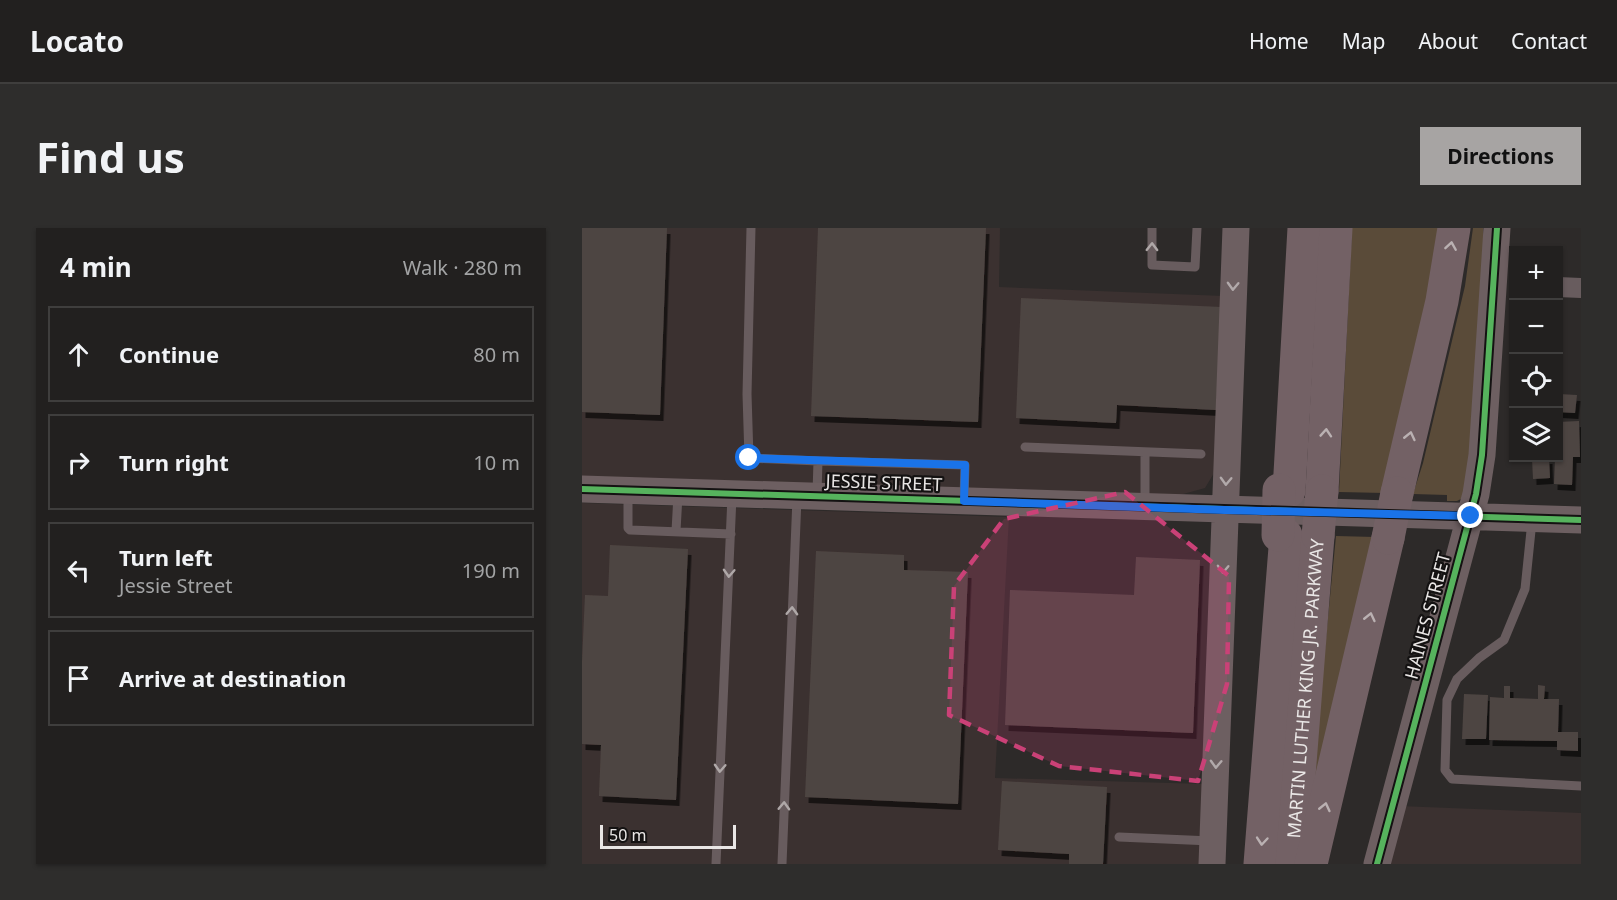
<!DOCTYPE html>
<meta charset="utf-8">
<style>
:root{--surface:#22201f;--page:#2e2d2c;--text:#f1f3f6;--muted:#a2a3a4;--line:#3f3e3d;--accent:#a7a4a3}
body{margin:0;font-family:"Noto Sans",sans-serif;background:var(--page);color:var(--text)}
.controls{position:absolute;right:18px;top:18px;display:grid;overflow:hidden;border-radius:0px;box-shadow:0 2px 4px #0004}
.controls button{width:54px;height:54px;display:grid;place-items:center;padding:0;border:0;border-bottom:2px solid var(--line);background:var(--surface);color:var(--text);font:30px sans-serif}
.scale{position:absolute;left:18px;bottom:15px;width:136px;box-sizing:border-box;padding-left:6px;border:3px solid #e9e6e5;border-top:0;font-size:16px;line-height:21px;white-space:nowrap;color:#e9e6e5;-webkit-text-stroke:4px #141212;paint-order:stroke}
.stop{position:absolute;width:18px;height:18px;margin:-14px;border:4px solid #1a73e8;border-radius:50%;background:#fff}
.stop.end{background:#1a73e8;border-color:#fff;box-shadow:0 2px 6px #0008}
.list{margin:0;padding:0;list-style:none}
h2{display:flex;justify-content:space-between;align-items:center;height:78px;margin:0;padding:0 24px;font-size:26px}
h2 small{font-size:20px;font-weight:400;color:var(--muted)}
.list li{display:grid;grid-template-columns:39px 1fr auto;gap:18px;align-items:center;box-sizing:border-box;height:96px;margin:0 12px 12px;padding:0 12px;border:2px solid var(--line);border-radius:0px}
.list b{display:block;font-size:22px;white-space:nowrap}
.list p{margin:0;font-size:20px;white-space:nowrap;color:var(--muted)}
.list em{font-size:20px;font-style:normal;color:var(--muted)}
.icon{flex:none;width:33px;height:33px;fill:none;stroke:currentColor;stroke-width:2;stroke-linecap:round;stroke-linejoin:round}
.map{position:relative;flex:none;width:999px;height:636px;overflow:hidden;border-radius:0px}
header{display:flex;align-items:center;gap:36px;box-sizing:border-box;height:84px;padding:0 30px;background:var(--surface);border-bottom:2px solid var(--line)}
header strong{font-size:28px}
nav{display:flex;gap:33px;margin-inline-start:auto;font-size:21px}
.intro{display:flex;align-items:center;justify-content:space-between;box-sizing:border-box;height:144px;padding:0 36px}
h1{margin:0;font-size:42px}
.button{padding:15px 27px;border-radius:0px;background:var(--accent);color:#111;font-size:21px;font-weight:700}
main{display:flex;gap:36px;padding:0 36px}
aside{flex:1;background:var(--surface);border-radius:0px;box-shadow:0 2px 4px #0004}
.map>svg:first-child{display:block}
.built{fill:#3b3130}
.green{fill:#5a4b39}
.building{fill:#4e4542;filter:url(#shadow)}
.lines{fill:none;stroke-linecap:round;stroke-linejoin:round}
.lane{stroke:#685c5e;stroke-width:9}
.street{stroke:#685c5e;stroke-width:20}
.secondary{stroke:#6d5f61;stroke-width:27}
.highway{stroke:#736165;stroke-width:33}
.highway-bridge{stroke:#736165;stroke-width:33}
.cycleway-casing{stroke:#141212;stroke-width:10}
.cycleway{stroke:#56b35d;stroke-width:6}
.oneway{stroke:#bab1b2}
.oneway2{stroke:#afa8a8}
.oneway3{stroke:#b1a9aa}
.route{stroke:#1a73e8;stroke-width:8}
.marked{fill:#ca4177;fill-opacity:0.2;stroke:#ca4177;stroke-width:4.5;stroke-dasharray:12 8;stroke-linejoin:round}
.labels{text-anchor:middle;stroke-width:4.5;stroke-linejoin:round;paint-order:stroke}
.street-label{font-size:18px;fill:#e9e6e5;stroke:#141212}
</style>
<header>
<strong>Locato</strong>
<nav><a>Home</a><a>Map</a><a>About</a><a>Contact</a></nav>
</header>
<div class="intro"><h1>Find us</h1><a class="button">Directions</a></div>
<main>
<aside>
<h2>4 min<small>Walk · 280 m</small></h2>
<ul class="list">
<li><svg class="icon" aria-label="ahead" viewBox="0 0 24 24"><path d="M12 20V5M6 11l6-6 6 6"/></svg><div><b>Continue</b></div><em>80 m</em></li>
<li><svg class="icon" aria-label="right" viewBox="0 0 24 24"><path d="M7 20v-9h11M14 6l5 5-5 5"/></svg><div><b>Turn right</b></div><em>10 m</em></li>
<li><svg class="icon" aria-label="left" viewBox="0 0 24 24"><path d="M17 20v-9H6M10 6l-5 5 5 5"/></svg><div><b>Turn left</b><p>Jessie Street</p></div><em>190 m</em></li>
<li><svg class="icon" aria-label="arrive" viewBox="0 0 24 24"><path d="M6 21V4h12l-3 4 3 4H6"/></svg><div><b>Arrive at destination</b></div></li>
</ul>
</aside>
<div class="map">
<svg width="999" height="636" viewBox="0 0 999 636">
<defs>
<filter id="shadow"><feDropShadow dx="3.5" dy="6" stdDeviation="0" flood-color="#0009"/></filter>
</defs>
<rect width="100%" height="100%" fill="#2d2a29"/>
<path class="built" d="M0,0h418l-1,59 225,9 -7,172 -12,20 -29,8 -594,-17z
M0,275l427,14 -14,261 210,6 -2,80h-621z
M817,578l182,7v51h-197z"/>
<path class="green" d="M770,0h96l-63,265 -46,-1z
M891,0h10l1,15 -6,187 -15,68 -6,3h-10v-6l-34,-1 10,-31 42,-177z
M754,308l39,1 -66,274z"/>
<path class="building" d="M0,0h85l-7,187 -78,-3z
M236,0h168l-8,194 -167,-6z
M439,70l200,9 -5,103 -99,-5 -1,18 -100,-5z
M976,166l19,1 -2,18 -17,-1z
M997,193l1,36h-7l-1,28 -18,-1 1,-26h3v-36z
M950,230h17l1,20 -17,1z
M28,317l78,4 -12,251 -77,-4 2,-51 -19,-1v-82l3,-67 23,1z
M234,323l88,4v15l64,2 -10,232 -153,-7z
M554,329l64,3 -7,173 -188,-8 5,-135 124,5z
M956,457l7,1 -1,13h15l-1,33h20v19l-21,-1v-9l-68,-1 1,-43 14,1v-12h6v12l28,1z
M882,466l24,1 -2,44h-24z
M420,553l105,6 -4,77h-34v-10l-71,-4z"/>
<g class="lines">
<path class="lane" d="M169,0l-4,166 2,64 69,3 -1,32
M570,0v37l43,2 2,-39
M443,219l176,7
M236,233l147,4 -1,34
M46,265v35l2,2 101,4
M563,277v-53
M950,293l-7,68 -21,51 -25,18 -22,21 -10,21 -2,70 7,9 129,7
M94,303l2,-36
M537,609l92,4
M134,636l16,-368
M200,636l15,-366"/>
<path class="street" d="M976,59l23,1"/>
<path class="secondary" d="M0,261l999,31
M630,636l24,-636
M795,636l99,-370 6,-39 15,-227"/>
<g class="highway">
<path d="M707,263l15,-263"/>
<path d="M740,263l14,-263"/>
<path d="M815,265l45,-192 12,-73"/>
<path d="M678,636l26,-329"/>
<path id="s1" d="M710,636l26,-328"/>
<path d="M729,636l77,-326"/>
</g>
<path class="highway-bridge" d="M696,307l1,-45
M736,308l4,-45
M806,310l9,-45"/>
<defs>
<path id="cycleway" d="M0,261l999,31
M795,636l99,-370 6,-39 15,-227"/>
</defs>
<use href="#cycleway" class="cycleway-casing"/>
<use href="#cycleway" class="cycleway"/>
</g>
<defs><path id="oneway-chevron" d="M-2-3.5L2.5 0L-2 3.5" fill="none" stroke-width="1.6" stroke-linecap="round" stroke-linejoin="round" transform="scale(1.5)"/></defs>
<g class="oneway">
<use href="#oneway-chevron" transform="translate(869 18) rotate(-81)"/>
<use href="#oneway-chevron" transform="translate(744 205) rotate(-86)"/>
<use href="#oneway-chevron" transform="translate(828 208) rotate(-77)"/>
<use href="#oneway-chevron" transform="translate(788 389) rotate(-77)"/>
<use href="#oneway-chevron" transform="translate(743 579) rotate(-77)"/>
<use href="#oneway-chevron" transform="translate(680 613) rotate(95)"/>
</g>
<g class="oneway2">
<use href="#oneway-chevron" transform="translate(570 19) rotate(-89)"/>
<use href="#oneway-chevron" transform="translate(147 345) rotate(93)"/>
<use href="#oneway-chevron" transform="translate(210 383) rotate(-88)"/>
<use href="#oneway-chevron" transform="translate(138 540) rotate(93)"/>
<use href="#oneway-chevron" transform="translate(202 578) rotate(-88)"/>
</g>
<g class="oneway3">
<use href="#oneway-chevron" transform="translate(651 58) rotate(92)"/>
<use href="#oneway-chevron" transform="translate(644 253) rotate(92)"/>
<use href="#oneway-chevron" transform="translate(641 341) rotate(92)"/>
<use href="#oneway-chevron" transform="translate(634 536) rotate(92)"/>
</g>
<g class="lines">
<path class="route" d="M167,230l216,7 -1,36 261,9 246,6"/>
</g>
<path class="marked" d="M543,264l104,84 -2,108 -29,97 -139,-15 -110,-51 5,-129 50,-67z"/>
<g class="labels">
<g class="street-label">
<text transform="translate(302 255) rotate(2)" y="6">JESSIE STREET</text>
<text transform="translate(846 388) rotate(-75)" y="6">HAINES STREET</text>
<text dy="6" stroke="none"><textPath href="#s1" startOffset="176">MARTIN LUTHER KING JR. PARKWAY</textPath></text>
</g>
</g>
</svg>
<div class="controls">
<button>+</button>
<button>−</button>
<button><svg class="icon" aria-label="locate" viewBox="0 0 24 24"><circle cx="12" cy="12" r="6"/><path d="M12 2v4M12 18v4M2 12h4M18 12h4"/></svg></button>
<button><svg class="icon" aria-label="layers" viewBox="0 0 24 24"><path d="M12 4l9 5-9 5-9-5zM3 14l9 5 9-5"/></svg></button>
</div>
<div class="scale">50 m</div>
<div class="stop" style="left:167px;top:230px"></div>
<div class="stop end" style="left:889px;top:288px"></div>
</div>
</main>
